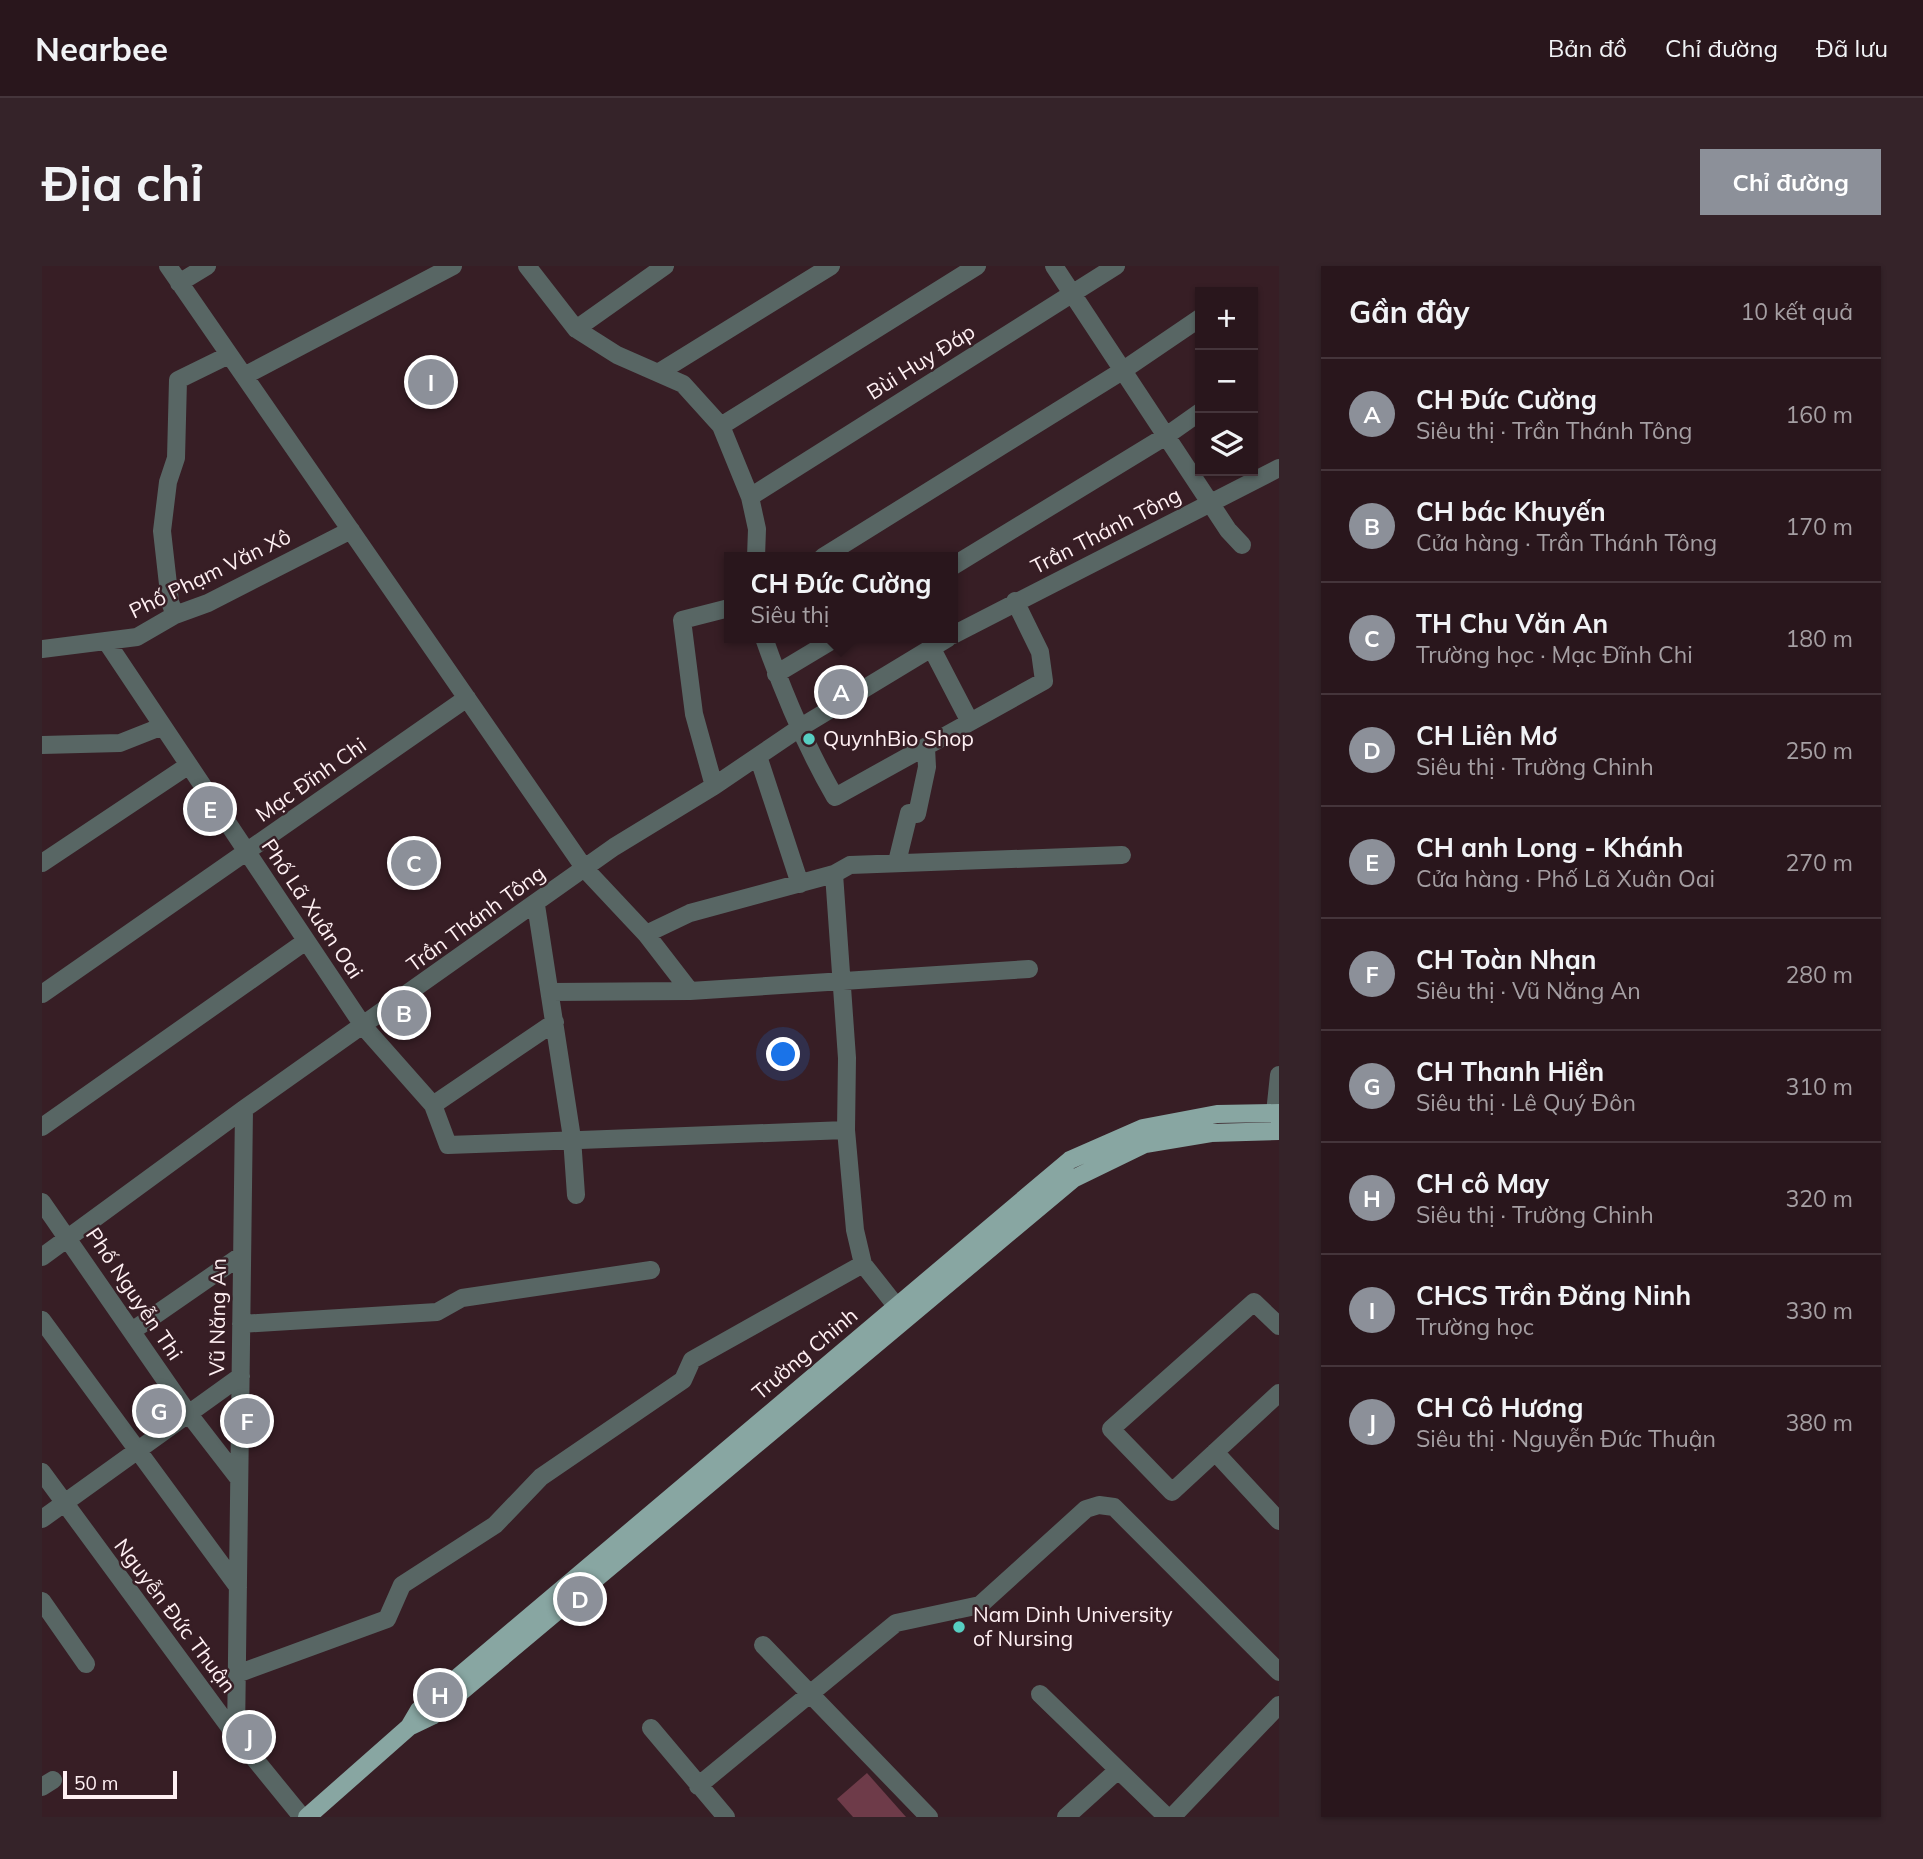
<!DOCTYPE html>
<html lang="vi">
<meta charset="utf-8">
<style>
:root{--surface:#29161c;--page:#352329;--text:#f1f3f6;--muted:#a59fa3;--line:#45353b;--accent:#8c9099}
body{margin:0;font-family:Mulish,sans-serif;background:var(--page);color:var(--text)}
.controls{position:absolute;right:21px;top:21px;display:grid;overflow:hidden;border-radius:0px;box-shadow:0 2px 5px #0004}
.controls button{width:63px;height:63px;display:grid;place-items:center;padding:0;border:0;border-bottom:2px solid var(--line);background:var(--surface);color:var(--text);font:35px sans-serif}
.scale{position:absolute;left:21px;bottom:18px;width:114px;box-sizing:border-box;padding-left:7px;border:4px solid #fff0f3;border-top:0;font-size:19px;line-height:24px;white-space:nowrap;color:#fff0f3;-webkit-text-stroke:5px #371e25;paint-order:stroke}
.you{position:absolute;left:742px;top:789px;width:24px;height:24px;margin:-18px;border:5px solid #fff;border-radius:50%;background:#1a73e8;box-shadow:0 0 0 10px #1a73e833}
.badge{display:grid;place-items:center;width:46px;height:46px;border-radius:50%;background:var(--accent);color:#fff;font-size:23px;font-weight:700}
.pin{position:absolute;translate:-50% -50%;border:4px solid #fff;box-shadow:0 2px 7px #0006}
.popup{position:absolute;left:682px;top:286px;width:234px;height:91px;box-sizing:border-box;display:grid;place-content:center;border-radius:0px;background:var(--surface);filter:drop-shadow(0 2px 5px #0005);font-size:23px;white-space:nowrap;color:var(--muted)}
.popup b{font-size:26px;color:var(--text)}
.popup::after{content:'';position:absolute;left:50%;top:100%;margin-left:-14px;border:14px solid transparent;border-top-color:var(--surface)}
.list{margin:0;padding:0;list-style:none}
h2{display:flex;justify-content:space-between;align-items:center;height:91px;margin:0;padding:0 28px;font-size:30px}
h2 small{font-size:23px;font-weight:400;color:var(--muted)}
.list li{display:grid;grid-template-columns:46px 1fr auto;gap:21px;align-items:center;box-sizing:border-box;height:112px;padding:0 28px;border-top:2px solid var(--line)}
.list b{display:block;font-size:26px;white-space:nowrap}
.list p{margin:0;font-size:23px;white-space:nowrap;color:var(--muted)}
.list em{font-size:23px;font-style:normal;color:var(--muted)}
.icon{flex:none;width:38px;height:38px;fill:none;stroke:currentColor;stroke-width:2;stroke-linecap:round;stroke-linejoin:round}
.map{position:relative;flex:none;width:1237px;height:1551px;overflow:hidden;border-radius:0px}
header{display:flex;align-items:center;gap:42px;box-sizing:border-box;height:98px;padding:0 35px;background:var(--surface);border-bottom:2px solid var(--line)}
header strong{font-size:33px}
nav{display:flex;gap:38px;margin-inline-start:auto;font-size:24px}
.intro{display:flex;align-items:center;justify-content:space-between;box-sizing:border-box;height:168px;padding:0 42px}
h1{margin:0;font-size:49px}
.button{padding:18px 32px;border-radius:0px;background:var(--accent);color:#fff;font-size:24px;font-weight:700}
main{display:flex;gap:42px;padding:0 42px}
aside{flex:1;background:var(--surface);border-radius:0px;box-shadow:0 2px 5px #0004}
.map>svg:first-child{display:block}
.green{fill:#6e3b49}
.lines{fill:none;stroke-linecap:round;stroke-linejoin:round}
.minor{stroke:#586664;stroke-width:18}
.major{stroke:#88a6a2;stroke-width:18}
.poi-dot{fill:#57cec2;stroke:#371e25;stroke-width:2.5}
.labels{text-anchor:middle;stroke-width:5;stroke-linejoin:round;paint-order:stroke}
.street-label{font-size:21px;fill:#fff0f3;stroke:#371e25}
.poi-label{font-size:21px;fill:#fff0f3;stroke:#371e25;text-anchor:start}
</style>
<header>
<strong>Nearbee</strong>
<nav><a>Bản đồ</a><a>Chỉ đường</a><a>Đã lưu</a></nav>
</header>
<div class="intro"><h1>Địa chỉ</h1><a class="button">Chỉ đường</a></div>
<main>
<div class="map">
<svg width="1237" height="1551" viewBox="0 0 1237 1551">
<rect width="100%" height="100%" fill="#371e25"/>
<path class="green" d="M825,1507l39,44h-53l-16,-18z"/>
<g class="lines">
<path class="minor" d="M126,0l417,603 61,65 44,57
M485,0l49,63 41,26 66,29 38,42 29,71 7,32 -1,28
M1012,0l174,264 14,15
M137,17l28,-17
M534,63l89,-63
M616,107l173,-107
M202,110l209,-110
M679,160l256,-160
M708,231l366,-231
M781,291l299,-186 78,-53
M911,300l213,-130 34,-24
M133,349l-5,-13 -8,-71 6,-49 8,-24 2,-78 51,-25
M911,369l326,-167
M722,372c19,54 42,109 71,159l209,-116 -4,-29 -25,-51
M64,375l258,386 69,78 122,-83
M889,381l39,75
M0,383l95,-12 38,-22 33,-12 143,-73
M734,408l60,-36
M0,479l78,-2 43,-17
M716,490l42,128
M672,520l-20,-72 -12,-94 47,-12
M855,596l12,-49 8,1 10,-47 -1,-19
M0,597l147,-98
M792,608l13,184 -1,72 9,100 8,34 34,43
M494,639l36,233 4,57
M604,668l44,-21 144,-39 16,-9 272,-10
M509,726l139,-1 339,-22
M0,728l425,-296
M391,839l15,40 398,-15
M1233,847l4,-38
M0,861l264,-186
M0,936l146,211 51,66
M0,991l202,-148 370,-262 100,-61 87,-59 147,-89
M0,1054l196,267
M199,1058l196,-12 25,-14 189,-28
M1237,1060l-25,-24 -143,127 61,63 107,-99
M90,1065l110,-76
M1173,1186l64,69
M0,1206l194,264 66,81
M0,1253l199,-143
M0,1335l44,63
M721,1379l166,172
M195,1408l150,-55 15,-34 93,-60 46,-48 142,-97 9,-20 171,-96
M998,1428l127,123
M609,1462l75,89
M194,1470l8,-627
M656,1520l198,-163 84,-18 106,-96 13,-4 15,2 165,165
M0,1521l11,-7
M1024,1551l52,-47
M1130,1551l107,-112"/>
<path class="major" d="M367,1461l10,-17 651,-550 73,-32 74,-14 62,-1
M265,1551l102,-90 23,-11 641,-537 72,-35 66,-11 68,-2"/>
</g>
<g class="poi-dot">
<circle cx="767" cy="473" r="7"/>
<circle cx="917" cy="1361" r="7"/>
</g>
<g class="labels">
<g class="street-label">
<text transform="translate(879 96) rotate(-32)" y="7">Bùi Huy Đáp</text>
<text transform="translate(1064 265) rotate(-27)" y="7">Trần Thánh Tông</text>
<text transform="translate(168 308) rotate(-26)" y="7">Phố Phạm Văn Xô</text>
<text transform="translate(269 514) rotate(-35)" y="7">Mạc Đĩnh Chi</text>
<text transform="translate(270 643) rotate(56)" y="7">Phố Lã Xuân Oai</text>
<text transform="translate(434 653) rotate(-36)" y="7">Trần Thánh Tông</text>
<text transform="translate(92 1028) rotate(56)" y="7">Phố Nguyễn Thi</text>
<text transform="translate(176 1051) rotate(-89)" y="7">Vũ Năng An</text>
<text transform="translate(763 1088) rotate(-40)" y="7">Trường Chinh</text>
<text transform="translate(133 1350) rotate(53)" y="7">Nguyễn Đức Thuận</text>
</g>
<g class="poi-label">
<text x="781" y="480">QuynhBio Shop</text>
<text x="931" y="1356">Nam Dinh University<tspan x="931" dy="24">of Nursing</tspan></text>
</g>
</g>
</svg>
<div class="controls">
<button>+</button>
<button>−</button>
<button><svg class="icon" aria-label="layers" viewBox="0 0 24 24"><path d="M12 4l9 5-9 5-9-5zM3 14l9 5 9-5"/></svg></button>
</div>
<div class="scale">50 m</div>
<div class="you"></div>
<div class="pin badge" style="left:799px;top:426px">A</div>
<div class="popup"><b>CH Đức Cường</b>Siêu thị</div>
<div class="pin badge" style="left:362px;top:747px">B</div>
<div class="pin badge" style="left:372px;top:597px">C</div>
<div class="pin badge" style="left:538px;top:1333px">D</div>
<div class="pin badge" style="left:168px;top:543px">E</div>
<div class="pin badge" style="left:205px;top:1155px">F</div>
<div class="pin badge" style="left:117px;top:1145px">G</div>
<div class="pin badge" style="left:398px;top:1429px">H</div>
<div class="pin badge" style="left:389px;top:116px">I</div>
<div class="pin badge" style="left:207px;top:1471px">J</div>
</div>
<aside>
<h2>Gần đây<small>10 kết quả</small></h2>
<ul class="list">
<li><span class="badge">A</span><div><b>CH Đức Cường</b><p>Siêu thị · Trần Thánh Tông</p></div><em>160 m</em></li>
<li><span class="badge">B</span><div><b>CH bác Khuyến</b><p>Cửa hàng · Trần Thánh Tông</p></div><em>170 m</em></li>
<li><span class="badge">C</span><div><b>TH Chu Văn An</b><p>Trường học · Mạc Đĩnh Chi</p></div><em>180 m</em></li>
<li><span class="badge">D</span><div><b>CH Liên Mơ</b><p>Siêu thị · Trường Chinh</p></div><em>250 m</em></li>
<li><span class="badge">E</span><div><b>CH anh Long - Khánh</b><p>Cửa hàng · Phố Lã Xuân Oai</p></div><em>270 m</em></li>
<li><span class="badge">F</span><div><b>CH Toàn Nhạn</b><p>Siêu thị · Vũ Năng An</p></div><em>280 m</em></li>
<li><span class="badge">G</span><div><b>CH Thanh Hiền</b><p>Siêu thị · Lê Quý Đôn</p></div><em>310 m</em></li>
<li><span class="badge">H</span><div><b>CH cô May</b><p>Siêu thị · Trường Chinh</p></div><em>320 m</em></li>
<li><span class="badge">I</span><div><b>CHCS Trần Đăng Ninh</b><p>Trường học</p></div><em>330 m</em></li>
<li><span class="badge">J</span><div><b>CH Cô Hương</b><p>Siêu thị · Nguyễn Đức Thuận</p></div><em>380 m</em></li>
</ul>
</aside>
</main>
